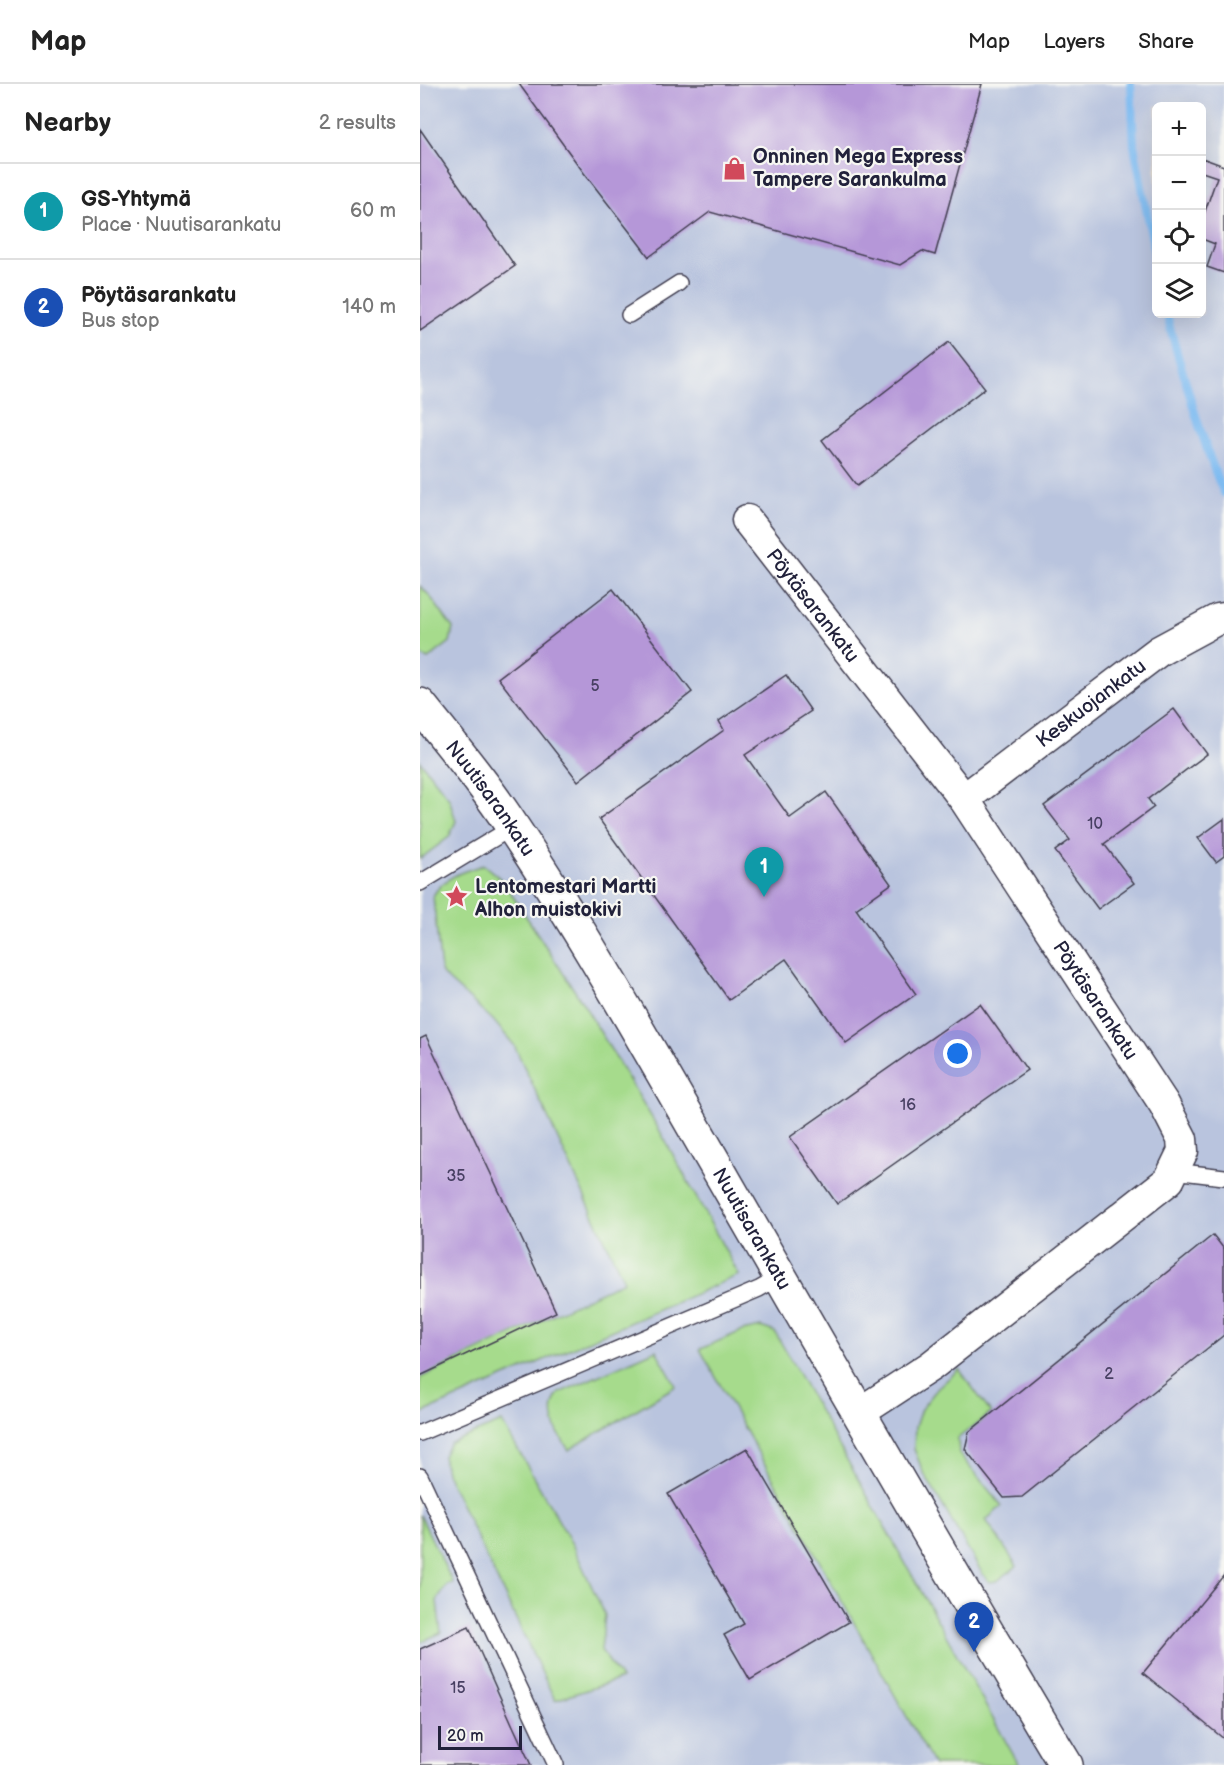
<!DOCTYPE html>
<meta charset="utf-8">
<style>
:root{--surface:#fff;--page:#f6f6f6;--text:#222;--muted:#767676;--line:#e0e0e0;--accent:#d93025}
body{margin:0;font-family:"Balsamiq Sans",sans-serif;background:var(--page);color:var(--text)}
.controls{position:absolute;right:18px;top:18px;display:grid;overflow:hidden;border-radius:9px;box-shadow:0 6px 24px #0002}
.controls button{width:54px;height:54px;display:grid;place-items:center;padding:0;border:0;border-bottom:2px solid var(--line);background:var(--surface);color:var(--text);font:30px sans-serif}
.scale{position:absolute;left:18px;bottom:15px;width:84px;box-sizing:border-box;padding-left:6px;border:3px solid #22223b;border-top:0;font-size:16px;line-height:21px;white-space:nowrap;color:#22223b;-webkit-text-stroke:4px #f6f6f2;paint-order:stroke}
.you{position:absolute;left:538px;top:970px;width:21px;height:21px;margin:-15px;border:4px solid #fff;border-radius:50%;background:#1a73e8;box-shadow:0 0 0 9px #1a73e833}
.badge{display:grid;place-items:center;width:39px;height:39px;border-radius:50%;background:var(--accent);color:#fff;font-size:20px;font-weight:700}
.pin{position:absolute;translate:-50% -50px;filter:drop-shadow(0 2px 3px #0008)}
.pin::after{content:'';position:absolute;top:32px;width:21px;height:18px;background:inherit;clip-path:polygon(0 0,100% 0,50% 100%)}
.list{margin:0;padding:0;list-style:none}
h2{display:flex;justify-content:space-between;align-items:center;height:78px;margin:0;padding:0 24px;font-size:26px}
h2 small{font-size:20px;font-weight:400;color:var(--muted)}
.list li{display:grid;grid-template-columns:39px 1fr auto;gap:18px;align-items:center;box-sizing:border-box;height:96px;padding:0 24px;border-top:2px solid var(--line)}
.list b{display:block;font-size:22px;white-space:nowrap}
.list p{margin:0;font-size:20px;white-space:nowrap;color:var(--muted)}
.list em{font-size:20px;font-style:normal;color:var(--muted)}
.icon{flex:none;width:33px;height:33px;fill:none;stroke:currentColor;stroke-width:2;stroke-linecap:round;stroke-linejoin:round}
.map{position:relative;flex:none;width:804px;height:1681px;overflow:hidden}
header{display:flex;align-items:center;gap:36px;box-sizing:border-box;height:84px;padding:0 30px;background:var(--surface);border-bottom:2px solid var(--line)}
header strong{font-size:28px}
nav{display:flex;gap:33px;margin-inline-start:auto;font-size:21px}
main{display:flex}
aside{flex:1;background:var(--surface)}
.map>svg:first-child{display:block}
.industrial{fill:#b9c4de;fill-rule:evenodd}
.green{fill:#a6db8c;stroke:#647e64;stroke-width:1.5}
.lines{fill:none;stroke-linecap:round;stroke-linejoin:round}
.stream{stroke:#7ebbf1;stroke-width:8}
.building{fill:#b597d8}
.service-casing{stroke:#413e50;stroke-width:18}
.minor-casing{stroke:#413e50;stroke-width:33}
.secondary-casing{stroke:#413e50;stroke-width:36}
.service{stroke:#fff;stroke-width:15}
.minor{stroke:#fff;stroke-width:30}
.secondary{stroke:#fff;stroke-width:33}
.labels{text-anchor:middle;stroke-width:4.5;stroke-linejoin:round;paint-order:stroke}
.number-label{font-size:16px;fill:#473f62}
.poi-label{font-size:20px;font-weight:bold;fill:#22223b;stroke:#f6f6f2;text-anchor:start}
.street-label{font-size:20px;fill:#22223b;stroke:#f6f6f2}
</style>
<header>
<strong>Map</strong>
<nav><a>Map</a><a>Layers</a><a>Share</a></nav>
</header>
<main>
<aside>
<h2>Nearby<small>2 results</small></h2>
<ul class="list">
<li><span class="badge" style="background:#0f9aa8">1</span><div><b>GS-Yhtymä</b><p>Place · Nuutisarankatu</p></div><em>60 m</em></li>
<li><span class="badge" style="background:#1a4fb4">2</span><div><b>Pöytäsarankatu</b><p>Bus stop</p></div><em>140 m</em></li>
</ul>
</aside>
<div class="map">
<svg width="804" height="1681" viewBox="0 0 804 1681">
<rect width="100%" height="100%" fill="#f6f6f2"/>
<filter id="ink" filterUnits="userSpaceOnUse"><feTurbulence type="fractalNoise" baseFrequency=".0167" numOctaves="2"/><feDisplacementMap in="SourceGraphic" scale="12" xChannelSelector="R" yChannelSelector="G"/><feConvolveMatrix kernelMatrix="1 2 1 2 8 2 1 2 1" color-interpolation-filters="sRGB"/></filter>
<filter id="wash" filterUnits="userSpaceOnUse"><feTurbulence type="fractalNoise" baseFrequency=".008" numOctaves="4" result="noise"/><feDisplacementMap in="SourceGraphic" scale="24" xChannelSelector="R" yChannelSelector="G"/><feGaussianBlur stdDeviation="1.35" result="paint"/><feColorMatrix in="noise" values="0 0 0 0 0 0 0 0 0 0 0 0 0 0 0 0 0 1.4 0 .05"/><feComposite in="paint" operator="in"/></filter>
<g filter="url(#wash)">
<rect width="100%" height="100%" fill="#f2e0c5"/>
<path class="industrial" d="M0,0h804v1681h-804zM736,22h46v208h-46z"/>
<path class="green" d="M0,502l9,9 24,33 -3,14 -22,17 -8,-4z
M0,677l29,37 7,23 -7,16 -29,22z
M64,781l19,16 81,124 76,126 79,144 -319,139v-36l204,-97 -110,-236 -21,-25 -50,-45 -2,-4 -8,-75c10,-19 31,-25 51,-31z
M341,1243l14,5 244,433h-85l-234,-416 42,-18z
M236,1266l20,36 -107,64c-12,-17 -25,-38 -10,-57z
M539,1285l32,44 -33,25 1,16 43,52 -16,14 31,46 -20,15 -8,1 -7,-9 -59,-101 -9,-23 1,-22 6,-18 16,-20z
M82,1338l70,122 33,71 -4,35 20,29 -66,21 -109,-227 -3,-17 7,-13z
M0,1431l33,68 -7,3 -9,15 4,32 -21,9z"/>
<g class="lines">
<path class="stream" d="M711,0l3,61 22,115
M747,230c6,29 16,57 24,86 10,31 19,63 33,93"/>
</g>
<g id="blocks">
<path class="building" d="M99,0h463l-47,171 -13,-4 -22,14 -190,-53 -61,45 -12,-16 -53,-68z
M0,45l95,137 -95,65z
M782,74l22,8v107l-17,-6 8,-23 -13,-5v-19l15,-43 -15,-5z
M529,258l36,46 -128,98 -35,-46z
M193,505l79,103 -114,89 -80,-103z
M366,591l25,36 -66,44 45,63 36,-26 65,92 -35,25 60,85 -70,49 -60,-84 -57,41 -130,-181 125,-89 -5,-9z
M754,625l33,45 -59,45 6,8 -50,37 30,39 -36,26 -43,-58 15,-11 -26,-34z
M804,735v37l-8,6 -18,-24z
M560,920l47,66 -190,134 -47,-67z
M6,952l130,276 -136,64v-337z
M793,1151l11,14v86l-202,162 -18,1 -39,-49 4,-17z
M327,1364l102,174 -99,58 -26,-45 20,-11 -76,-130z
M804,1491v164l-81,-66z
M49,1543l44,99 18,39h-111v-116z"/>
</g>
</g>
<g filter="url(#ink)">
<use href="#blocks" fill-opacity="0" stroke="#413e50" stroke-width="1.5"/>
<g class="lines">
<defs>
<path id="service" d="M209,231l50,-32
M0,799l93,-56
M754,1087l50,6
M0,1349l339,-144 21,-12
M0,1392l136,289"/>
<g id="minor">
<path id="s1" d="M327,436l217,279 200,305 18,35 1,12 -14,29 -238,186 -72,47"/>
<path id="s2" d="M544,715l195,-148 59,-32 6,-1"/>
</g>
<g id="secondary">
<path id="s3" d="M0,621c32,40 66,81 94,124 76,114 143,235 212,354 112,194 224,389 340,582"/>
</g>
</defs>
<use href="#service" class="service-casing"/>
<use href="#minor" class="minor-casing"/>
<use href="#secondary" class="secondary-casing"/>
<use href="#service" class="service"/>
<use href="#minor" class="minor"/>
<use href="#secondary" class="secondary"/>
</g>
</g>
<defs>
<symbol id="shop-bare" viewBox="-9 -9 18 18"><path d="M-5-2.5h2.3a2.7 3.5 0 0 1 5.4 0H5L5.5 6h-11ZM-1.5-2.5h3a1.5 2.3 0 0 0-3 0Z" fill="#d1495b" stroke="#f6f6f2" stroke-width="2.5" paint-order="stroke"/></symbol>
<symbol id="sight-bare" viewBox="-9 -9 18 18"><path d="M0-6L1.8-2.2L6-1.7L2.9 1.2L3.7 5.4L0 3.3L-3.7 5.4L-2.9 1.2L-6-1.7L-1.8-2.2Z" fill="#d1495b" stroke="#f6f6f2" stroke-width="2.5" paint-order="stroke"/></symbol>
</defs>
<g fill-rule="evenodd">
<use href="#shop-bare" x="298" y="68" width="33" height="33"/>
<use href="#sight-bare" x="20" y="796" width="33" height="33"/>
</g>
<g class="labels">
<g class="number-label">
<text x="175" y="607">5</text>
<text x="675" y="745">10</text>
<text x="488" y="1026">16</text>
<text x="36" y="1097">35</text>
<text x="689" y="1295">2</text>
<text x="38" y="1609">15</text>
</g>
<g class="poi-label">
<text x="333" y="79">Onninen Mega Express<tspan x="333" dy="23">Tampere Sarankulma</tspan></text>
<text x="55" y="809">Lentomestari Martti<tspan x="55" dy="23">Alhon muistokivi</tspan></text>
</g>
<g class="street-label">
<text dy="7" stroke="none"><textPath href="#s1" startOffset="108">Pöytäsarankatu</textPath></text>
<text dy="7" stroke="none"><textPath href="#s2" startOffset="159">Keskuojankatu</textPath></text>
<text dy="7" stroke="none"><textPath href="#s3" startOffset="117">Nuutisarankatu</textPath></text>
<text dy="7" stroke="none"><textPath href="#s1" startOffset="594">Pöytäsarankatu</textPath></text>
<text dy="7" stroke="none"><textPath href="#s3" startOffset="621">Nuutisarankatu</textPath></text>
</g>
</g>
</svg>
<div class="controls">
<button>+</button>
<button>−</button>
<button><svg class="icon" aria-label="locate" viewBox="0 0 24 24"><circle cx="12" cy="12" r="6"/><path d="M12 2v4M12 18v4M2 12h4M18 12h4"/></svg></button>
<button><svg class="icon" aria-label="layers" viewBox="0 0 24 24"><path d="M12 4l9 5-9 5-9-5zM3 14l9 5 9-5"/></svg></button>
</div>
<div class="scale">20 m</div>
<div class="you"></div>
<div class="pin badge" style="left:344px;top:813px;background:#0f9aa8">1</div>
<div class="pin badge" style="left:554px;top:1568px;background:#1a4fb4">2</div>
</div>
</main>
